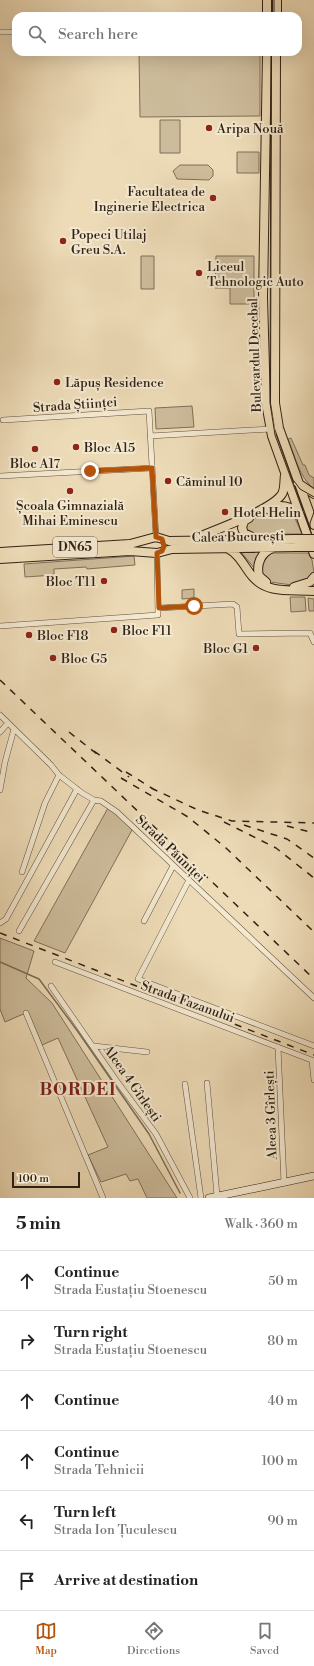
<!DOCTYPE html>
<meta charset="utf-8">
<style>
:root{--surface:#fff;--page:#f6f6f6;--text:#222;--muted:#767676;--line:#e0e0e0;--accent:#b45309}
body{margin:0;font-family:"Libre Bodoni",serif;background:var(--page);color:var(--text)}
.scale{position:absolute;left:12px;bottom:10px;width:68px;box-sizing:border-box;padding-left:4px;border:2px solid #312214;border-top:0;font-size:11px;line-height:14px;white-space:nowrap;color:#312214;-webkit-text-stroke:3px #f3e8d0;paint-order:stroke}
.stop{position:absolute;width:12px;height:12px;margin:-9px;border:3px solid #b45309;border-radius:50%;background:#fff}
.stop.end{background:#b45309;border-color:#fff;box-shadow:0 1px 4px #0008}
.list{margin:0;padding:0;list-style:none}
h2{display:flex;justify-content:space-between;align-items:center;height:52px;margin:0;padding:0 16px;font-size:17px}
h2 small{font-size:13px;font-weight:400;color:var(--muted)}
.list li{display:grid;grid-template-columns:26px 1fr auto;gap:12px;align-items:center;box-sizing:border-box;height:60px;padding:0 16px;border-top:1px solid var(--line)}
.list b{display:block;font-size:15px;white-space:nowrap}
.list p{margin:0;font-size:13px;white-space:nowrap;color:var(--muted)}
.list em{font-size:13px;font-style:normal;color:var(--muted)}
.icon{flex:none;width:22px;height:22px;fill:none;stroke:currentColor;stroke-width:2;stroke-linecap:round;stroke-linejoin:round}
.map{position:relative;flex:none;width:314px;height:1198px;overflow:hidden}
.search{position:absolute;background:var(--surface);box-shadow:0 4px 16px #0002;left:12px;right:12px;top:12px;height:44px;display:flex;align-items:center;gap:10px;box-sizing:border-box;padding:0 14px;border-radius:12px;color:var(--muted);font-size:15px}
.sheet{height:412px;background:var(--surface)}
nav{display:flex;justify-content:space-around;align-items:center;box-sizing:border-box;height:56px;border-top:1px solid var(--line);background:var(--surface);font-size:11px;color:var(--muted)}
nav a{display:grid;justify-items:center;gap:2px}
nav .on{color:var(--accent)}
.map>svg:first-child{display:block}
.green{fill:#cdbc9b;stroke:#7f6f58}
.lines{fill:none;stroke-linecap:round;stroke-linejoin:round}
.stream{stroke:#7b6b55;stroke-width:1.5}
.street-casing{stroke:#60503d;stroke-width:6}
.secondary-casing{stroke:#312214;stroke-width:8}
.primary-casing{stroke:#312214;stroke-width:10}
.street{stroke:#f3e8d0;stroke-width:5}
.secondary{stroke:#f3e8d0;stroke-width:7}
.primary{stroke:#eddbb7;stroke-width:8}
.tram{stroke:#312214;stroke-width:1}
.rail{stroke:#312214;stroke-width:1.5;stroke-dasharray:7 7;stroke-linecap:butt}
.primary-bridge-casing{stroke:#312214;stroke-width:10;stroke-linecap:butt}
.primary-bridge{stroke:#eddbb7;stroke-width:8}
.route{stroke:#b45309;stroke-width:5}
.poi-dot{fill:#8f2418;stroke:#f3e8d0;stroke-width:1.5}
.labels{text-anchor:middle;stroke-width:4;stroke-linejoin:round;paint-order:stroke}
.shield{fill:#f3e8d0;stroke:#6b5d4c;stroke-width:1}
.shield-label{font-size:12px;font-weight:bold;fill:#312214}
.poi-label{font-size:13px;fill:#312214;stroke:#f3e8d0;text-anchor:start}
.street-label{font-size:13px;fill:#312214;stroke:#f3e8d0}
.district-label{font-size:17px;font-weight:bold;letter-spacing:1px;fill:#7a1f14;stroke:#f3e8d0}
</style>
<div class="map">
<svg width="314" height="1198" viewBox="0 0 314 1198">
<rect width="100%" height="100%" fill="#eddbb7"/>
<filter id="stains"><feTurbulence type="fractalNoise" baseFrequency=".005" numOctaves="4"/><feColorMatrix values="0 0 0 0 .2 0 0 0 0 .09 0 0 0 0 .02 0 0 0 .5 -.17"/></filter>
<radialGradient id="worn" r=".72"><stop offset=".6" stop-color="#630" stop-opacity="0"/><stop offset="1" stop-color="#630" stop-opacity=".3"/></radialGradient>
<path class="green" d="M139,52h121v64l-120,1z
M160,120h20v33h-20z
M237,152h22v21h-22z
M180,165h28l5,5v6l-4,4 -32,-1 -4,-8z
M141,256h13v33h-13z
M216,256h38v48h-24v-16h-15z
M192,406l2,21 -38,2 -1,-21z
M291,438l12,27h2l4,10 5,3v11c-15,-12 -19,-33 -26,-50z
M275,510l19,6 8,18h-47l-8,-4 -2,-5 5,-5z
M241,552h20l-6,17z
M271,553h37l4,7 2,13 -5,7 -17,5 -22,-3 -8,-10v-9z
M134,556l1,9 -48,4 -1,-2 -32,2v6l-29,2 -1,-13z
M194,589v9l-12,1v-9z
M290,597h15l1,14 -15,1z
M308,598l6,1v12h-5z
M108,808l5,2 19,20 -67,123 -31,-12z
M0,938l34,13 -8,27 26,25 125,195h-30l-9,-19 -8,2 -4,-7 -25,8 -13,-27 20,-8 -50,-109 -16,7 -14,-33 -23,10 -5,-13z"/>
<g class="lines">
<path class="stream" d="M0,962l39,17 37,50 73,105 31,59"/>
<defs>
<path id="street" d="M0,32h16
M3,420l146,-9 7,126
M150,436l120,-7
M0,476l152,-8
M159,608l74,-4 4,3 2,27 71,-1 4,9
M0,626l158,-11 -1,-62
M0,715l51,50 8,10 23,18 12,7 7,1 16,11 197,186
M0,732l8,-9
M0,790l5,-28 9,-33
M22,872l23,-69 14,-28
M189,880l-51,99 176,67
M144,921l29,-55
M0,923l6,-4 71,-130
M19,931l75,-131
M55,962l259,99
M51,986l65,94 40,54 34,64
M26,1013l77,185
M94,1046l53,6
M278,1047l6,136
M312,1061l2,19
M207,1083l10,113
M185,1084l16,114"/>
<path id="secondary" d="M209,1198l105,-22"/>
<path id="primary" d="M267,16v-16
M277,16v-16
M267,52l-4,246 3,105 6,33 42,118
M276,52l-1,351 4,25 35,97
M298,483l16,11
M268,509c12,-6 22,-3 32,4
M249,518l-5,3 -2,7 2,5 10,5
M196,538c19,-8 76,-28 86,-44 3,-5 2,-13 3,-19
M227,548c12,6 17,18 25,28 16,19 40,13 62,15
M0,552l130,-8 26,-7 13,4 127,-2
M0,559l130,-8 27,2 15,-4 124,-2
M266,582l-7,-6c-3,-12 2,-24 14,-28
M294,587l16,-5 4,-5"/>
</defs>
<use href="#street" class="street-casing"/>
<use href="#secondary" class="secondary-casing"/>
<use href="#primary" class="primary-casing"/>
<use href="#street" class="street"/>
<use href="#secondary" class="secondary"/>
<use href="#primary" class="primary"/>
<path class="tram" d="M274,16v-16
M271,52l-1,351 5,32 39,106
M294,481l6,8 14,8
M310,529v-6l4,-11"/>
<path class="rail" d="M0,680l314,299
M69,732l28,22
M94,751l35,26
M126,772l29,18
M121,778l67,39 38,31 88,84
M151,788l47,22 34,11 82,2
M224,822l52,26 38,30
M244,825l43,14 27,19
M287,826l27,7
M0,933l314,122"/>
<defs>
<path id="primary-bridge" d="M296,539h18
M296,547h18"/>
</defs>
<use href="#primary-bridge" class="primary-bridge-casing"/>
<use href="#primary-bridge" class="primary-bridge"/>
</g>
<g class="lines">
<path class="route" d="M90,471l62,-3 4,69 6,2 2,7 -2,5 -5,2 2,55 35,-2"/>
</g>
<g class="poi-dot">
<circle cx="209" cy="128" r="4"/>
<circle cx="213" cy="198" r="4"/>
<circle cx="63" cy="241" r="4"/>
<circle cx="199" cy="273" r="4"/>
<circle cx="57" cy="382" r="4"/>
<circle cx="76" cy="447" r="4"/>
<circle cx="35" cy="449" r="4"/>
<circle cx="168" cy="481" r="4"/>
<circle cx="70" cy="491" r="4"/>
<circle cx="225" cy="512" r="4"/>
<circle cx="104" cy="581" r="4"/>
<circle cx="114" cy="630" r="4"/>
<circle cx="29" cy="635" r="4"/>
<circle cx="256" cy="648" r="4"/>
<circle cx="53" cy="658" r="4"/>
</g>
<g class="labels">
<rect class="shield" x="53" y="537" width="44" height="20" rx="3"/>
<g class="shield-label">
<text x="75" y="551">DN65</text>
</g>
<g class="poi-label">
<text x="217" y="133">Aripa Nouă</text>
<text x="205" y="196" text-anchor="end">Facultatea de<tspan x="205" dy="15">Inginerie Electrica</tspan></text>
<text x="71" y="239">Popeci Utilaj<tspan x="71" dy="15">Greu S.A.</tspan></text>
<text x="207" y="271">Liceul<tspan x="207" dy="15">Tehnologic Auto</tspan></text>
<text x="65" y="387">Lăpuș Residence</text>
<text x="84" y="452">Bloc A15</text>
<text x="35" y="468" text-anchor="middle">Bloc A17</text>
<text x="176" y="486">Căminul 10</text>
<text x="70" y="510" text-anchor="middle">Școala Gimnazială<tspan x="70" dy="15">Mihai Eminescu</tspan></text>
<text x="233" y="517">Hotel Helin</text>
<text x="96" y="586" text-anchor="end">Bloc T11</text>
<text x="122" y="635">Bloc F11</text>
<text x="37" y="640">Bloc F18</text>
<text x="248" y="653" text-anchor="end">Bloc G1</text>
<text x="61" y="663">Bloc G5</text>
</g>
<g class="street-label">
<text transform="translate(254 355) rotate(-92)" y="5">Bulevardul Decebal</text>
<text transform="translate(75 404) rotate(-4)" y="5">Strada Științei</text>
<text transform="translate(238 536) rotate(-1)" y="5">Calea București</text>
<text transform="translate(171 848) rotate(44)" y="5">Strada Păuniței</text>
<text transform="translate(188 1001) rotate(20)" y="5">Strada Fazanului</text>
<text transform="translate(133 1083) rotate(55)" y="5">Aleea 4 Gîrlești</text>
<text transform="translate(270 1115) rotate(-92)" y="5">Aleea 3 Gîrlești</text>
</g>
<g class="district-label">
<text x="78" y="1095">BORDEI</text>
</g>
</g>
<rect width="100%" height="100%" filter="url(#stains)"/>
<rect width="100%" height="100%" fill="url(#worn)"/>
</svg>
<div class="scale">100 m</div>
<div class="stop" style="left:194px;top:606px"></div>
<div class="stop end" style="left:90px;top:471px"></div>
<div class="search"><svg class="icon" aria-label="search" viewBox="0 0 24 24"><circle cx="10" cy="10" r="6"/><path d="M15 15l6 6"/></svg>Search here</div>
</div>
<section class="sheet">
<h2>5 min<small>Walk · 360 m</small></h2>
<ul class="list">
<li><svg class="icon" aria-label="ahead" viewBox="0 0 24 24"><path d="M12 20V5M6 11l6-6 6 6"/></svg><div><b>Continue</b><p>Strada Eustațiu Stoenescu</p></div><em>50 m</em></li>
<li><svg class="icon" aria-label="right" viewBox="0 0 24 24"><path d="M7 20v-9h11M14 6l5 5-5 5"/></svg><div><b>Turn right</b><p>Strada Eustațiu Stoenescu</p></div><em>80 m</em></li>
<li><svg class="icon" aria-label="ahead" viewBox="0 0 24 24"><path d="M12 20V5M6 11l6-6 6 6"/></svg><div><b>Continue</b></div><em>40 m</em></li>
<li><svg class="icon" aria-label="ahead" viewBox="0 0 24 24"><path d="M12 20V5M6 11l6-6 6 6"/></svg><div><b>Continue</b><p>Strada Tehnicii</p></div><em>100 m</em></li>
<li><svg class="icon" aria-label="left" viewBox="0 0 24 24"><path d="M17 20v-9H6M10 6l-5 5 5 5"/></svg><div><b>Turn left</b><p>Strada Ion Țuculescu</p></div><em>90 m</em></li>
<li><svg class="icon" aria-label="arrive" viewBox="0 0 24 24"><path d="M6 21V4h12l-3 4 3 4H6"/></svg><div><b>Arrive at destination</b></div></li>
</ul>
</section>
<nav>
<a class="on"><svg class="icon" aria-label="map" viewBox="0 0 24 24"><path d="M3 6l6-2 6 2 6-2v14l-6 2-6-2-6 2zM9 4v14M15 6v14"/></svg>Map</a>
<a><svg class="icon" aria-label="directions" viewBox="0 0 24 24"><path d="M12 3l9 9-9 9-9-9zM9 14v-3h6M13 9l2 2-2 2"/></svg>Directions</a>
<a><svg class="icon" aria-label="saved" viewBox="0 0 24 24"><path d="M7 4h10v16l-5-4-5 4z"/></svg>Saved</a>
</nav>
